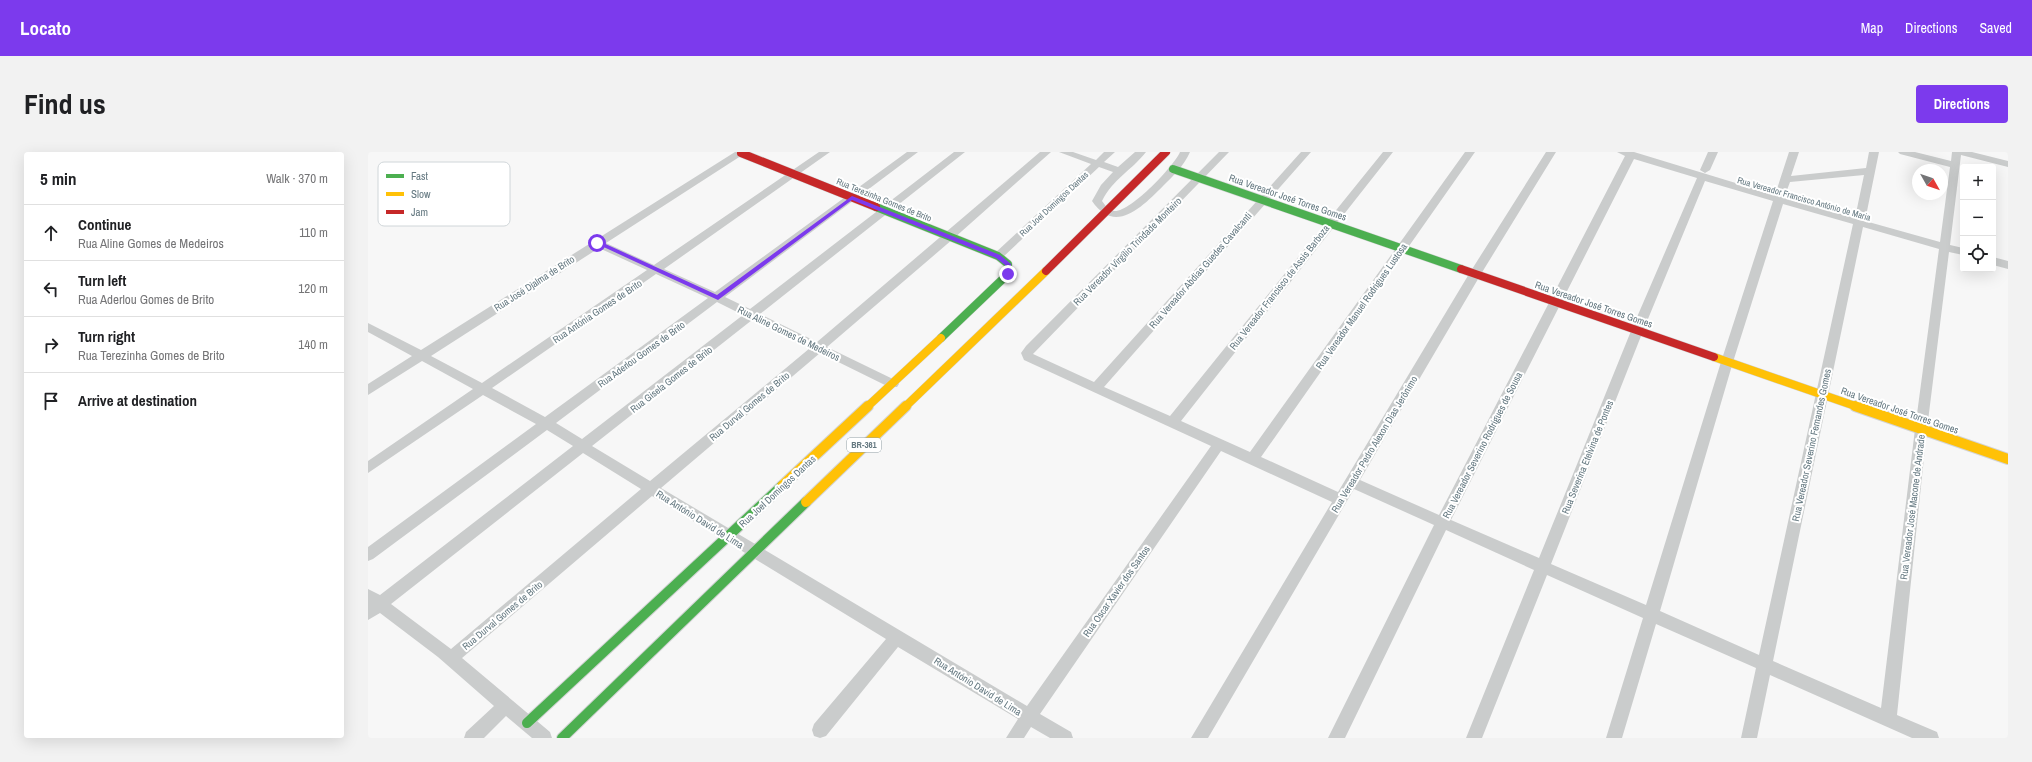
<!DOCTYPE html>
<meta charset="utf-8">
<style>
:root{--surface:#fff;--page:#f2f2f2;--text:#202124;--muted:#757577;--line:#e0e0e0;--accent:#7c3aed}
body{margin:0;font-family:"Archivo Narrow",sans-serif;background:var(--page);color:var(--text)}
.controls{position:absolute;right:12px;top:12px;display:grid;overflow:hidden;border-radius:4px;box-shadow:0 4px 16px #0002}
.controls button{width:36px;height:36px;display:grid;place-items:center;padding:0;border:0;border-bottom:1px solid var(--line);background:var(--surface);color:var(--text);font:20px sans-serif}
.compass{position:absolute;left:1544px;top:12px;width:36px;height:36px;border-radius:50%;background:var(--surface);box-shadow:0 4px 16px #0002;rotate:130deg}
.stop{position:absolute;width:12px;height:12px;margin:-9px;border:3px solid #7c3aed;border-radius:50%;background:#fff}
.stop.end{background:#7c3aed;border-color:#fff;box-shadow:0 1px 4px #0008}
.list{margin:0;padding:0;list-style:none}
h2{display:flex;justify-content:space-between;align-items:center;height:52px;margin:0;padding:0 16px;font-size:17px}
h2 small{font-size:13px;font-weight:400;color:var(--muted)}
.list li{display:grid;grid-template-columns:26px 1fr auto;gap:12px;align-items:center;box-sizing:border-box;height:56px;padding:0 16px;border-top:1px solid var(--line)}
.list b{display:block;font-size:15px;white-space:nowrap}
.list p{margin:0;font-size:13px;white-space:nowrap;color:var(--muted)}
.list em{font-size:13px;font-style:normal;color:var(--muted)}
.icon{flex:none;width:22px;height:22px;fill:none;stroke:currentColor;stroke-width:2;stroke-linecap:round;stroke-linejoin:round}
.map{position:relative;flex:none;width:1640px;height:586px;overflow:hidden;border-radius:4px}
header{display:flex;align-items:center;gap:24px;box-sizing:border-box;height:56px;padding:0 20px;background:var(--accent);color:#fff}
header strong{font-size:19px}
nav{display:flex;gap:22px;margin-inline-start:auto;font-size:14px}
.intro{display:flex;align-items:center;justify-content:space-between;box-sizing:border-box;height:96px;padding:0 24px}
h1{margin:0;font-size:28px}
.button{padding:10px 18px;border-radius:4px;background:var(--accent);color:#fff;font-size:14px;font-weight:700}
main{display:flex;gap:24px;padding:0 24px}
aside{flex:1;background:var(--surface);border-radius:4px;box-shadow:0 4px 16px #0002}
.map>svg:first-child{display:block}
.lines{fill:none;stroke-linecap:round;stroke-linejoin:round}
.fast-far1-casing{stroke:#d3d4d5;stroke-width:9}
.fast-casing{stroke:#d3d4d5;stroke-width:12}
.slow-far1-casing{stroke:#d3d4d5;stroke-width:9}
.slow-casing{stroke:#d3d4d5;stroke-width:12}
.jam-casing{stroke:#d3d4d5;stroke-width:9}
.street{fill:#cacccc;fill-rule:evenodd}
.fast-far1{stroke:#4caf50;stroke-width:8}
.fast{stroke:#4caf50;stroke-width:10}
.slow-far1{stroke:#ffc107;stroke-width:8}
.slow{stroke:#ffc107;stroke-width:10}
.jam{stroke:#c62828;stroke-width:8}
.route{fill:#7c3aed}
.labels{text-anchor:middle;stroke-width:4;stroke-linejoin:round;paint-order:stroke}
.far-street-label{font-size:9px;fill:#647880;stroke:#fff}
.shield{fill:#fff;stroke:#92a0a6;stroke-width:1}
.shield-label{font-size:9px;font-weight:bold;fill:#647880}
.street-label{font-size:10px;fill:#647880;stroke:#fff}
.key{fill:#fff;stroke:#d0d6d9;stroke-width:1}
.key-label{font-size:11px;fill:#647880}
</style>
<header>
<strong>Locato</strong>
<nav><a>Map</a><a>Directions</a><a>Saved</a></nav>
</header>
<div class="intro"><h1>Find us</h1><a class="button">Directions</a></div>
<main>
<aside>
<h2>5 min<small>Walk · 370 m</small></h2>
<ul class="list">
<li><svg class="icon" aria-label="ahead" viewBox="0 0 24 24"><path d="M12 20V5M6 11l6-6 6 6"/></svg><div><b>Continue</b><p>Rua Aline Gomes de Medeiros</p></div><em>110 m</em></li>
<li><svg class="icon" aria-label="left" viewBox="0 0 24 24"><path d="M17 20v-9H6M10 6l-5 5 5 5"/></svg><div><b>Turn left</b><p>Rua Aderlou Gomes de Brito</p></div><em>120 m</em></li>
<li><svg class="icon" aria-label="right" viewBox="0 0 24 24"><path d="M7 20v-9h11M14 6l5 5-5 5"/></svg><div><b>Turn right</b><p>Rua Terezinha Gomes de Brito</p></div><em>140 m</em></li>
<li><svg class="icon" aria-label="arrive" viewBox="0 0 24 24"><path d="M6 21V4h12l-3 4 3 4H6"/></svg><div><b>Arrive at destination</b></div></li>
</ul>
</aside>
<div class="map">
<svg width="1640" height="586" viewBox="0 0 1640 586">
<rect width="100%" height="100%" fill="#f7f7f7"/>
<g class="lines">
<defs>
<path id="fast-far1" d="M805,17l288,100
M508,55l122,49 10,8v10l-67,64"/>
<path id="fast" d="M159,571l255,-237
M194,586l244,-236"/>
<path id="slow-far1" d="M1346,205l144,50
M499,255l74,-69
M537,255l141,-136"/>
<path id="slow" d="M1487,254l153,53
M414,334l86,-80
M438,350l100,-96"/>
<path id="jam" d="M373,1l135,54
M1093,117l253,88
M678,119l120,-119"/>
</defs>
<use href="#fast-far1" class="fast-far1-casing"/>
<use href="#fast" class="fast-casing"/>
<use href="#slow-far1" class="slow-far1-casing"/>
<use href="#slow" class="slow-casing"/>
<use href="#jam" class="jam-casing"/>
<path class="street" d="M367,0h12l-141,91 48,22 165,-113h11l-166,117 51,23 192,-140h11l-193,145 25,12 204,-157h11l-205,162 57,28 223,-190h11l-98,87 -126,108 70,34 2,3 -2,3h-8l-69,-34 -159,135 366,218 184,-260 -187,-86 -3,-7 5,-7 193,-194h10l-196,202 61,28 207,-230h10l-207,235 66,29 213,-264h10l-212,269 69,31 215,-300h10l-214,305 77,35 131,-218 77,-122h10l-75,122 -121,206 79,35 186,-359 -8,-4h17l141,43 14,-43h10l-8,24 75,-8 3,-16h10l-14,69 75,21 10,-75 -50,-13 -2,-2h17l36,9 1,-9h20l36,9v6l-47,-12 -11,90 13,3v7l-14,-3 -22,177 -30,286 40,17 2,6h-27l-142,-63 -13,63h-16l15,-70 -100,-44 -34,114h-16l37,-120 -96,-43 -65,163h-16l68,-168 -88,-40 -101,208h-17l106,-213 -80,-36 -146,249h-17l141,-236 -111,-51 -181,263 31,18 2,6h-23l-19,-11 -7,11h-18l12,-19 -120,-72 -72,89 -6,2 -6,-2 -2,-6 2,-6 72,-85 -234,-143 -190,162 88,74 2,6h-20l-26,-22 -22,22h-20l2,-6 28,-26 -56,-49 -58,-44 -12,7v-31l12,6 193,-149 -26,-16 -174,129 -5,2v-14l168,-123 -53,-29 -115,78v-12l105,-72 -51,-28 -54,34v-11l44,-28 -44,-24v-9l53,27zM1266,7l63,19 -66,153 -92,227 -88,-38zM1496,23l-9,43 -71,-20 6,-16zM1337,29l68,20 -52,161 -75,243 -95,-41 92,-233zM1415,52l70,20 -94,431 -99,-44 73,-249zM1495,75l76,22 -24,180 -34,279 -108,-47zM231,96l48,22 -165,113 -51,-27zM288,122l52,24 -163,119 -53,-29zM349,150l26,13 -161,124 -26,-16zM384,168l58,28 -160,133 -58,-35zM215,301l58,36 -190,160 -60,-45z
M691,0h14l23,8 8,-8h11l-11,10 14,5 17,-15h11c-14,18 -33,27 -44,49 3,4 6,9 12,10 16,2 60,-45 66,-59h10c-6,14 -17,24 -27,34 -21,21 -48,49 -71,15l9,-16 12,-13 -14,-5 -97,91h-8l-1,-2 1,-2 97,-90z
M1340,0h10l-8,18 -5,3 -5,-3z
M1625,105l15,4v8l-15,-4z"/>
<use href="#fast-far1" class="fast-far1"/>
<use href="#fast" class="fast"/>
<use href="#slow-far1" class="slow-far1"/>
<use href="#slow" class="slow"/>
<use href="#jam" class="jam"/>
</g>
<path class="route" d="M484,44l148,59 11,9v10l-5,1 -1,-10 -9,-7 -144,-58 -134,100 -123,-57 4,-2 118,54z"/>
<g class="labels">
<g class="far-street-label">
<text transform="translate(1436 47) rotate(16)" y="3">Rua Vereador Francisco António de Maria</text>
<text transform="translate(516 48) rotate(22)" y="3">Rua Terezinha Gomes de Brito</text>
<text transform="translate(686 52) rotate(-43)" y="3">Rua Joel Domingos Dantas</text>
</g>
<rect class="shield" x="479" y="286" width="34" height="14" rx="3"/>
<g class="shield-label">
<text x="496" y="296">BR-361</text>
</g>
<g class="street-label">
<text transform="translate(920 45) rotate(19)" y="4">Rua Vereador José Torres Gomes</text>
<text transform="translate(759 99) rotate(-45)" y="4">Rua Vereador Virgílio Trindade Monteiro</text>
<text transform="translate(832 118) rotate(-49)" y="4">Rua Vereador Abdias Guedes Cavalcanti</text>
<text transform="translate(166 131) rotate(-33)" y="4">Rua José Djalma de Brito</text>
<text transform="translate(911 135) rotate(-52)" y="4">Rua Vereador Francisco de Assis Barboza</text>
<text transform="translate(1226 152) rotate(19)" y="4">Rua Vereador José Torres Gomes</text>
<text transform="translate(993 154) rotate(-55)" y="4">Rua Vereador Manuel Rodrigues Lustosa</text>
<text transform="translate(229 159) rotate(-34)" y="4">Rua Antónia Gomes de Brito</text>
<text transform="translate(421 181) rotate(26)" y="4">Rua Aline Gomes de Medeiros</text>
<text transform="translate(273 202) rotate(-36)" y="4">Rua Aderlou Gomes de Brito</text>
<text transform="translate(303 227) rotate(-38)" y="4">Rua Gisela Gomes de Brito</text>
<text transform="translate(381 254) rotate(-40)" y="4">Rua Durval Gomes de Brito</text>
<text transform="translate(1532 258) rotate(19)" y="4">Rua Vereador José Torres Gomes</text>
<text transform="translate(1006 292) rotate(-59)" y="4">Rua Vereador Pedro Alexon Dias Jerônimo</text>
<text transform="translate(1114 293) rotate(-63)" y="4">Rua Vereador Severino Rodrigues de Sousa</text>
<text transform="translate(1443 293) rotate(-78)" y="4">Rua Vereador Severino Fernandes Gomes</text>
<text transform="translate(1219 305) rotate(-68)" y="4">Rua Severina Etelvina de Pontes</text>
<text transform="translate(409 339) rotate(-43)" y="4">Rua Joel Domingos Dantas</text>
<text transform="translate(1544 355) rotate(-83)" y="4">Rua Vereador José Macone de Andrade</text>
<text transform="translate(332 367) rotate(32)" y="4">Rua António David de Lima</text>
<text transform="translate(748 439) rotate(-55)" y="4">Rua Oscar Xavier dos Santos</text>
<text transform="translate(134 463) rotate(-40)" y="4">Rua Durval Gomes de Brito</text>
<text transform="translate(610 534) rotate(32)" y="4">Rua António David de Lima</text>
</g>
</g>
<rect x="10" y="10" width="132" height="64" rx="6" class="key"/>
<rect x="18" y="22" width="18" height="4" fill="#4caf50"/>
<rect x="18" y="40" width="18" height="4" fill="#ffc107"/>
<rect x="18" y="58" width="18" height="4" fill="#c62828"/>
<g class="key-label">
<text x="43" y="28">Fast</text>
<text x="43" y="46">Slow</text>
<text x="43" y="64">Jam</text>
</g>
</svg>
<div class="controls">
<button>+</button>
<button>−</button>
<button><svg class="icon" aria-label="locate" viewBox="0 0 24 24"><circle cx="12" cy="12" r="6"/><path d="M12 2v4M12 18v4M2 12h4M18 12h4"/></svg></button>
</div>
<svg class="compass" viewBox="-18 -18 36 36"><path d="M0-13l5 13h-10z" fill="#e53935"/><path d="M0 13l5-13h-10z" fill="#757577"/></svg>
<div class="stop" style="left:229px;top:91px"></div>
<div class="stop end" style="left:640px;top:122px"></div>
</div>
</main>
